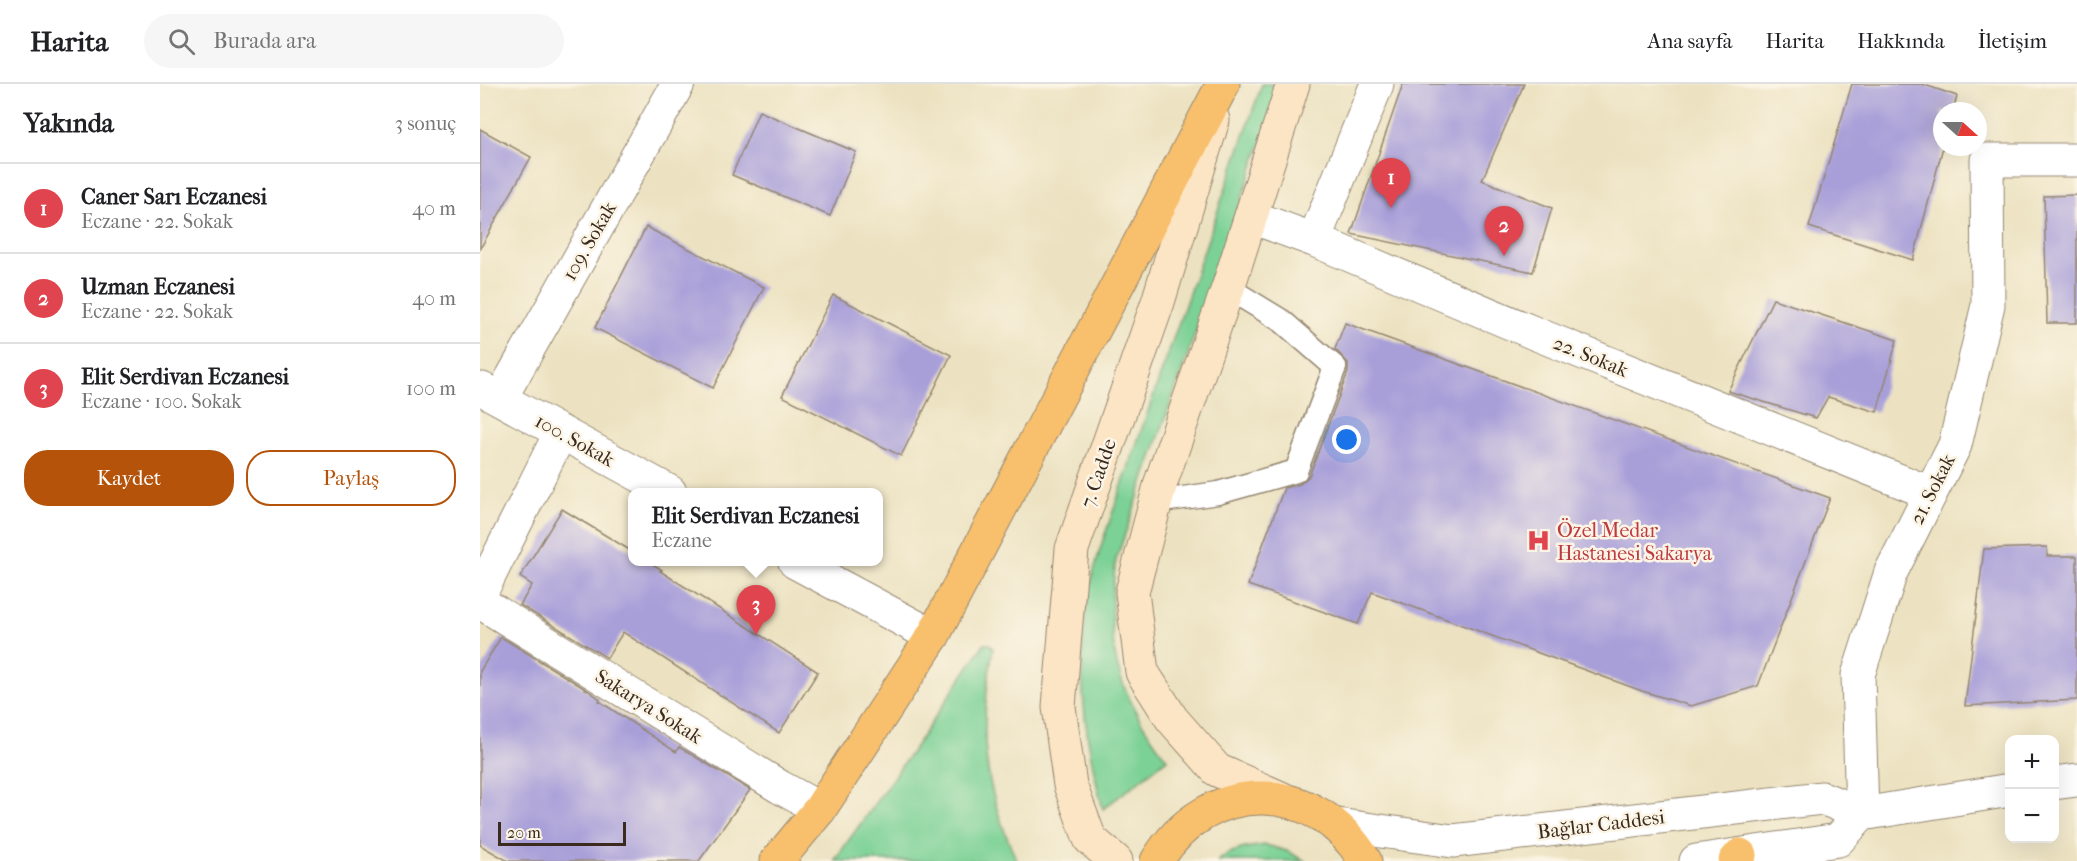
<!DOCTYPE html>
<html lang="tr">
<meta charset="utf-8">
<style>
:root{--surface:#fff;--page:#f6f6f6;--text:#202124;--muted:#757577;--line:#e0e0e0;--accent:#b45309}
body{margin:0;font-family:"IM FELL French Canon",serif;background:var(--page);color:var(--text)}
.controls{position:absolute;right:18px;bottom:18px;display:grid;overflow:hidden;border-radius:12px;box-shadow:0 6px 24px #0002}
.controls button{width:54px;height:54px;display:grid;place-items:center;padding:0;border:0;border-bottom:2px solid var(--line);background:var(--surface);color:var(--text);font:30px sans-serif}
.compass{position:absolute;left:1453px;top:18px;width:54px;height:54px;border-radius:50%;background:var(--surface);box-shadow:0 6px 24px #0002;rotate:111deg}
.scale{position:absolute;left:18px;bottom:15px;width:128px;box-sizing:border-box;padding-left:6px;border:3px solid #3b2a1e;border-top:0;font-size:16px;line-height:21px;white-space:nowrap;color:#3b2a1e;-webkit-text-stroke:4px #fcf5e5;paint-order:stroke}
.you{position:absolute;left:867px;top:356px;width:21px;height:21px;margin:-15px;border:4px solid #fff;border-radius:50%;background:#1a73e8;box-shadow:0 0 0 9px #1a73e833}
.badge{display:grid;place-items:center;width:39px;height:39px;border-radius:50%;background:var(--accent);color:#fff;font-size:20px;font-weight:700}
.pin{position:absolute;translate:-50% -50px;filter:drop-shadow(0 2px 3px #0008)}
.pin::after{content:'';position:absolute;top:32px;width:21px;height:18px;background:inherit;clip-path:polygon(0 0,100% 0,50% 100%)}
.popup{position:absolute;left:148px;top:404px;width:255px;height:78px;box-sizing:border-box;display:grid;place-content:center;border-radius:12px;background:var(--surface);filter:drop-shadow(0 2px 4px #0005);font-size:20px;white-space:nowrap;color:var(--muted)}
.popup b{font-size:22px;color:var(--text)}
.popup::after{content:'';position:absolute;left:50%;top:100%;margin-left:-12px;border:12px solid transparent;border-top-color:var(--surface)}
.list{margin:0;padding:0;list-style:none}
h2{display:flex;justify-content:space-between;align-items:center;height:78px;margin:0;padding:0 24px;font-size:26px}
h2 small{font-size:20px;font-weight:400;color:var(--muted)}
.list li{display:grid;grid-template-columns:39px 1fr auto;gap:18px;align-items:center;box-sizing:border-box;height:90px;padding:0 24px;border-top:2px solid var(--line)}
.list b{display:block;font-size:22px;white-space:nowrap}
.list p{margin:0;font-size:20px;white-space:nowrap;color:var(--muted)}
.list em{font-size:20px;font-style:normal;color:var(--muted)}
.actions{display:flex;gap:12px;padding:18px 24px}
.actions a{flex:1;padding:14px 0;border:2px solid var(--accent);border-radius:24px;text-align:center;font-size:21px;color:var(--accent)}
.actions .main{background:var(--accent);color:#fff}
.icon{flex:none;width:33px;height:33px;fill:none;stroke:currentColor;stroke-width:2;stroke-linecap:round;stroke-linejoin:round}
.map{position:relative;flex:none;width:1597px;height:777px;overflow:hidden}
header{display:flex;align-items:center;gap:36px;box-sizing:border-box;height:84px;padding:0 30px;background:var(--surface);border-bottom:2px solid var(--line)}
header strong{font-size:28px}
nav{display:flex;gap:33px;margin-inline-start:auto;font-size:21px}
.search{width:420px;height:54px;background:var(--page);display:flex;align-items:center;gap:15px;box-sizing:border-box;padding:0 21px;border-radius:33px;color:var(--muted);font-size:22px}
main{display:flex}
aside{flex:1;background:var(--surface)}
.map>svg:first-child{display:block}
.green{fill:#7bd196;stroke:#5b7e5a;stroke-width:1.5}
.building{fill:#a89fd9}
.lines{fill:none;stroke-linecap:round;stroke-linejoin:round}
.service-casing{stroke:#948670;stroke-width:25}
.minor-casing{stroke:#948670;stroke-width:35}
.tertiary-casing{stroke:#948670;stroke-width:35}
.secondary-casing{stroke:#948670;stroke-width:35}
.primary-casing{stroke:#948670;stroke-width:35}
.service{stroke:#fff;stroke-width:22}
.minor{stroke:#fff;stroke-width:33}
.tertiary{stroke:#fff;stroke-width:33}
.secondary{stroke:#fce5c4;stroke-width:33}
.primary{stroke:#f8bf6c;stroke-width:33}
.labels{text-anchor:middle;stroke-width:5;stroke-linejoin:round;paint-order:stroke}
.street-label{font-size:20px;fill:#3b2a1e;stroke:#fcf5e5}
.health-label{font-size:20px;fill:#be3a42;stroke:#fcf5e5;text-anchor:start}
</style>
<header>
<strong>Harita</strong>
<div class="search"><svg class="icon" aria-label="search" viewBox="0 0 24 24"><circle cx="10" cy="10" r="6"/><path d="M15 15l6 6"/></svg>Burada ara</div>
<nav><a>Ana sayfa</a><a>Harita</a><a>Hakkında</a><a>İletişim</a></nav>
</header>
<main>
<aside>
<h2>Yakında<small>3 sonuç</small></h2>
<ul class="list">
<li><span class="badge" style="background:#e0444e">1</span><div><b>Caner Sarı Eczanesi</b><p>Eczane · 22. Sokak</p></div><em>40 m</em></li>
<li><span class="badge" style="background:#e0444e">2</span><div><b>Uzman Eczanesi</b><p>Eczane · 22. Sokak</p></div><em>40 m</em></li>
<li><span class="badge" style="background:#e0444e">3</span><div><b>Elit Serdivan Eczanesi</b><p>Eczane · 100. Sokak</p></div><em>100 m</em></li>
</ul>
<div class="actions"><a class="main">Kaydet</a><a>Paylaş</a></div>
</aside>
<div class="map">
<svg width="1597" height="777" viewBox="0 0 1597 777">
<rect width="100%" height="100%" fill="#fcf5e5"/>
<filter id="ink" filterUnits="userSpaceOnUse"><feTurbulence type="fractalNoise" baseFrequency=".0167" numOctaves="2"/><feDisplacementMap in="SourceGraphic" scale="12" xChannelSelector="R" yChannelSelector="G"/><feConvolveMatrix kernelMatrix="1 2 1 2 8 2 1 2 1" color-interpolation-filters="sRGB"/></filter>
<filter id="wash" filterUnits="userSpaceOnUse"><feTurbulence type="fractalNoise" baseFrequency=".008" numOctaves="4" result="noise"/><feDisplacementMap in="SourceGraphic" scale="24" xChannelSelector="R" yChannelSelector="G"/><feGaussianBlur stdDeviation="1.35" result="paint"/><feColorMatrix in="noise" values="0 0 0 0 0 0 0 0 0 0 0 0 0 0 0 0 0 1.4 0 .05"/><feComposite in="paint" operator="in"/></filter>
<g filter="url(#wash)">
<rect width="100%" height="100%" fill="#ece2c1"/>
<path class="green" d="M782,0h20l-166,476c-12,84 -1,132 51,199l-64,50c-20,-75 -28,-145 -13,-222 3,-15 8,-30 12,-44z
M504,560h6l3,5c-15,83 -11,135 24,212h-183l83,-117z
M786,761l21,6 18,10h-87c14,-12 30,-14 48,-16z"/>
<g id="blocks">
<path class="building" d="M923,0h121l-42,96 70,28 -19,64 -182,-38z
M1372,0h70l35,12 -4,15h-11l1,36 -30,113 -104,-33z
M279,27l97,41 -26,64 -98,-41z
M0,45l51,28 -51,92z
M1597,111v128h-30l-3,-127z
M166,143l118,60 -51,101 -118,-60z
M353,211l118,60 -50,101 -119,-60z
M1293,215l124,41 -20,72 -49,-15 -12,21 -88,-27z
M865,239l485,175 -72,188 -67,20 -49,-15 -270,-99 -14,32 -110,-39 36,-97 16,-4 9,-8 39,-104v-9l-13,-14z
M82,425l71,43v9h15l14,9 -2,1 158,101 -39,61 -156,-101 -16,26 -87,-53 12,-20 -12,-8z
M1567,463v9h30v144l-112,6 19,-157z
M21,553l86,53 13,9 -1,2 77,51 3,-5 71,43 -51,71h-191l-28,-16v-174z"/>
</g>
</g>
<g filter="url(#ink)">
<use href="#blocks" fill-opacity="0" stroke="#948670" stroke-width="1.5"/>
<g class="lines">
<defs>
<path id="service" d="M675,418l63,-9 78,-22 39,-104 -53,-46 -54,-33"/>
<path id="minor" d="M772,133l62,23 220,93 396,160
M834,156l63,-156
M2,305l188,103
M20,315l178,-315
M315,478l138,74
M0,510l81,-162
M0,518l300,185 40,22
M1382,730l-4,-139 33,-103 64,-127 33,-140 -1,-145h90"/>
<path id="tertiary" d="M1574,699l23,-3
M857,741l116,16 369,-43 40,16 148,-24
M1216,777l142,-21 24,-26"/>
<path id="secondary" d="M803,715l-66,-29 -45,-51 -30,-47 -10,-80 29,-110 67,-194 65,-204
M636,777l-26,-22 -20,-54 -11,-78 13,-158 86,-247 55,-182"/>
<path id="primary" d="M297,777l43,-52 113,-173 290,-552
M677,777c50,-84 158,-84 208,0
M1255,777l5,-6"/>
</defs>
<use href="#service" class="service-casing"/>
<use href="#minor" class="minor-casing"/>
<use href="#tertiary" class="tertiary-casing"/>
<use href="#secondary" class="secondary-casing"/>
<use href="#primary" class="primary-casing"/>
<use href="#service" class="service"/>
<use href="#minor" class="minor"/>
<use href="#tertiary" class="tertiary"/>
<use href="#secondary" class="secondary"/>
<use href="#primary" class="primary"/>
</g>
</g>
<defs>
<symbol id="hospital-bare" viewBox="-9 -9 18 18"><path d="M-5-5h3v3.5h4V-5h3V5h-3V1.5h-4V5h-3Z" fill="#e0444e" stroke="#fcf5e5" stroke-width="2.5" paint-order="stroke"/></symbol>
</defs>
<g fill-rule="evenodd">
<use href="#hospital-bare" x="1042" y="440" width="33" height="33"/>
</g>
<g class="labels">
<g class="street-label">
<text transform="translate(109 157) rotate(-60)" y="7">109. Sokak</text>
<text transform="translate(1111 272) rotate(22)" y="7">22. Sokak</text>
<text transform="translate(95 356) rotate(29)" y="7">100. Sokak</text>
<text transform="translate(618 389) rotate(-71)" y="7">7. Cadde</text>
<text transform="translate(1452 405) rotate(-63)" y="7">21. Sokak</text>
<text transform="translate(169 622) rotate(32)" y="7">Sakarya Sokak</text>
<text transform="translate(1121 740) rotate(-7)" y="7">Bağlar Caddesi</text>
</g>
<g class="health-label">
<text x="1077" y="453">Özel Medar<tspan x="1077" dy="23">Hastanesi Sakarya</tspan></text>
</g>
</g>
</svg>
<div class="controls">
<button>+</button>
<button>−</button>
</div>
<svg class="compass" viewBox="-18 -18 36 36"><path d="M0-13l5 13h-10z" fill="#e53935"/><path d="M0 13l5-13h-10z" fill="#757577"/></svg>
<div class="scale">20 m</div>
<div class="you"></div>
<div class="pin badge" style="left:911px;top:124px;background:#e0444e">1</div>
<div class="pin badge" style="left:1024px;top:172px;background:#e0444e">2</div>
<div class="pin badge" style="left:276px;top:551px;background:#e0444e">3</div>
<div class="popup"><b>Elit Serdivan Eczanesi</b>Eczane</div>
</div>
</main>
